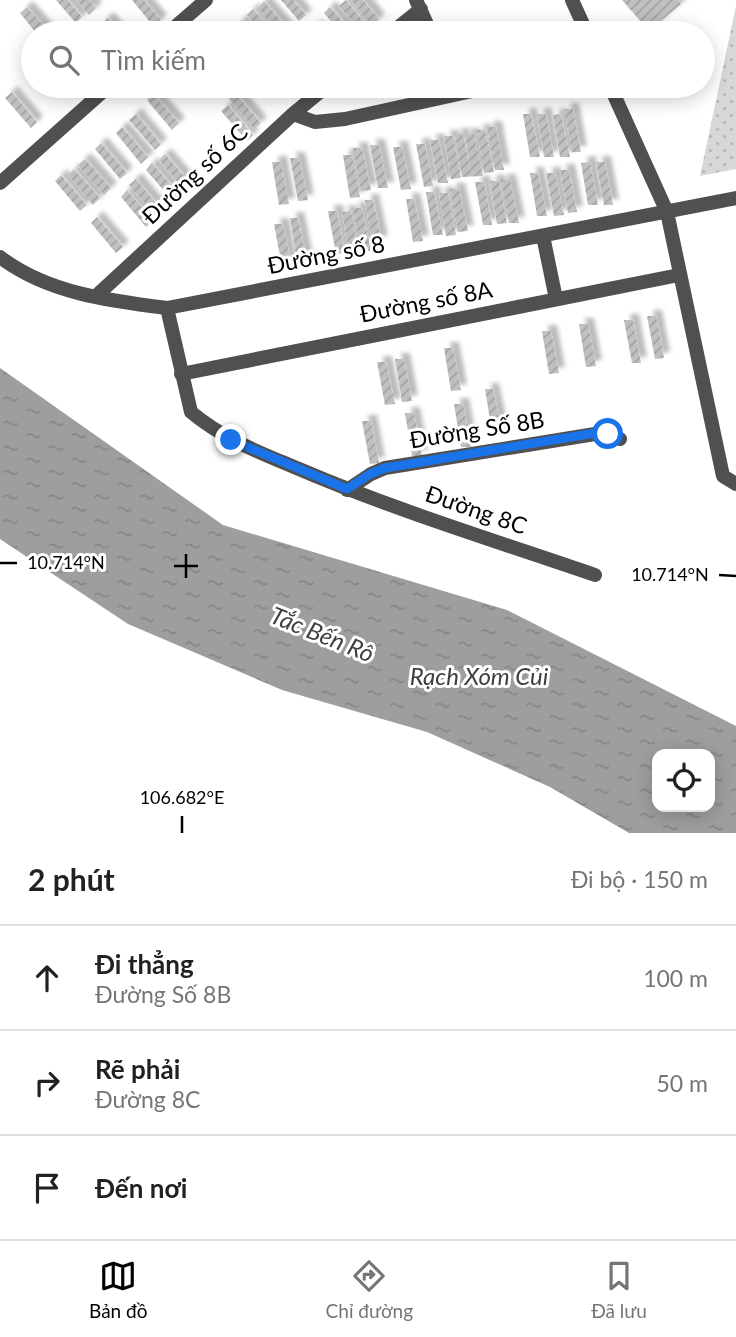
<!DOCTYPE html>
<html lang="vi">
<meta charset="utf-8">
<style>
:root{--surface:#fff;--page:#f2f2f2;--text:#202124;--muted:#757577;--line:#e0e0e0;--accent:#000}
body{margin:0;font-family:Lato,sans-serif;background:var(--page);color:var(--text)}
.controls{position:absolute;right:21px;bottom:21px;display:grid;overflow:hidden;border-radius:14px;box-shadow:0 4px 18px #0003}
.controls button{width:63px;height:63px;display:grid;place-items:center;padding:0;border:0;border-bottom:2px solid var(--line);background:var(--surface);color:var(--text);font:35px sans-serif}
.stop{position:absolute;width:21px;height:21px;margin:-16px;border:5px solid #1a73e8;border-radius:50%;background:#fff}
.stop.end{background:#1a73e8;border-color:#fff;box-shadow:0 2px 7px #0008}
.list{margin:0;padding:0;list-style:none}
h2{display:flex;justify-content:space-between;align-items:center;height:91px;margin:0;padding:0 28px;font-size:30px}
h2 small{font-size:23px;font-weight:400;color:var(--muted)}
.list li{display:grid;grid-template-columns:46px 1fr auto;gap:21px;align-items:center;box-sizing:border-box;height:105px;padding:0 28px;border-top:2px solid var(--line)}
.list b{display:block;font-size:26px;white-space:nowrap}
.list p{margin:0;font-size:23px;white-space:nowrap;color:var(--muted)}
.list em{font-size:23px;font-style:normal;color:var(--muted)}
.icon{flex:none;width:38px;height:38px;fill:none;stroke:currentColor;stroke-width:2;stroke-linecap:round;stroke-linejoin:round}
.map{position:relative;flex:none;width:736px;height:833px;overflow:hidden}
.search{position:absolute;background:var(--surface);box-shadow:0 4px 18px #0003;left:21px;right:21px;top:21px;height:77px;display:flex;align-items:center;gap:18px;box-sizing:border-box;padding:0 24px;border-radius:38px;color:var(--muted);font-size:26px}
.sheet{height:406px;background:var(--surface)}
nav{display:flex;justify-content:space-around;align-items:center;box-sizing:border-box;height:98px;border-top:2px solid var(--line);background:var(--surface);font-size:19px;color:var(--muted)}
nav a{display:grid;justify-items:center;gap:4px}
nav .on{color:var(--accent)}
.map>svg:first-child{display:block}
.park{fill:url(#park-dots)}
.water{fill:url(#water-ripples);fill-rule:evenodd}
.building{fill:url(#building-hatch);filter:url(#shadow)}
.lines{fill:none;stroke-linecap:round;stroke-linejoin:round}
.minor{stroke:#505050;stroke-width:14}
.route{stroke:#1a73e8;stroke-width:9}
.ticks{fill:none;stroke:#000;stroke-width:2.5}
.labels{text-anchor:middle;stroke-width:6;stroke-linejoin:round;paint-order:stroke}
.street-label{font-size:23px;fill:#000;stroke:#fff}
.water-label{font-size:24px;font-style:italic;fill:#3f3f3f;stroke:#fff}
.ticks-label{font-size:18px;text-anchor:middle;fill:#000;stroke:#fff;stroke-width:6;stroke-linejoin:round;paint-order:stroke}
</style>
<div class="map">
<svg width="736" height="833" viewBox="0 0 736 833">
<defs>
<pattern id="park-dots" width="8" height="8" patternUnits="userSpaceOnUse" patternTransform="scale(1.75)"><rect width="8" height="8" fill="#d7d7d7"/><path d="M2 2h.1M6 6h.1" fill="none" stroke="#b7b7b7" stroke-width="1.8" stroke-linecap="round"/></pattern>
<pattern id="water-ripples" width="26" height="14" patternUnits="userSpaceOnUse" patternTransform="scale(1.75)"><rect width="26" height="14" fill="#9e9e9e"/><path d="M2 4q2-2 4 0t4 0M15 11q2-2 4 0t4 0" fill="none" stroke="#868686"/></pattern>
<pattern id="building-hatch" width="6" height="6" patternUnits="userSpaceOnUse" patternTransform="scale(1.75)"><rect width="6" height="6" fill="#c0c0c0"/><path d="M-1 1l2-2M0 6l6-6M5 7l2-2" fill="none" stroke="#a3a3a3"/></pattern>
<filter id="shadow"><feDropShadow dx="6" dy="-6" stdDeviation="2" flood-color="#0004"/></filter>
</defs>
<rect width="100%" height="100%" fill="#fff"/>
<path class="park" d="M736,6v163l-36,7z"/>
<path class="water" d="M0,368l223,157 284,85 229,116v107h-107l-79,-46 -123,-55 -145,-42 -154,-66 -128,-85zM657,754h53v53h-53z"/>
<path class="building" d="M56,0h12l14,17 -6,6z
M76,0h13l7,8 -7,7z
M132,0h12l17,20 -7,7z
M281,0h12l13,15 -7,6z
M346,0l25,30 -3,3h-6l-23,-27z
M351,0h12l16,19 -7,7z
M622,0h56l3,4 -32,27z
M264,1l26,30 -2,2h-9l-21,-25z
M27,7l23,26h-14l-16,-20z
M330,7l23,26h-12l-17,-20z
M253,9l21,24h-12l-15,-18z
M108,18l13,15h-12l-8,-9z
M242,20l11,13h-12l-5,-6z
M316,26l6,7h-14z
M281,86h13l3,4 -6,7z
M12,92l25,30 -6,6 -26,-30z
M235,93l26,30 -7,6 -25,-30z
M153,94l26,29 -7,7 -25,-30z
M228,105l25,30 -6,6 -26,-30z
M564,109h9l8,43h-9z
M136,114l25,30 -6,6 -26,-30z
M523,114h8l9,43h-10z
M537,114h9l8,43h-10z
M561,114l9,43h-10l-7,-42z
M122,127l26,30 -7,7 -25,-31z
M487,127h9l8,43h-9z
M477,130h8l9,42 -10,1z
M455,134h8l8,39 -6,-39h9l9,42 -21,1z
M444,136h9l8,42 -10,1z
M430,140h9l9,43h-10z
M101,143l26,30 -7,6 -25,-30z
M416,144h9l8,42 -9,1z
M370,145h9l9,43h-10z
M393,147h9l9,42 -10,1z
M353,148h9l9,42 -10,1z
M165,154l26,30 -7,6 -25,-30z
M343,155h9l8,42 -10,1z
M290,158h9l9,42 -10,1z
M85,159l26,29 -7,7 -26,-30z
M272,162h9l8,42 -10,1z
M590,162l8,43h-10l-7,-42z
M596,162h9l8,43h-9z
M152,163l26,30 -6,7 -26,-30z
M74,169l26,29 -7,7 -25,-30z
M560,170h9l8,42 -9,1z
M530,173h8l9,43h-10z
M546,173h9l9,42 -10,1z
M61,175l26,30 -7,6 -25,-30z
M136,179l25,30 -6,7 -26,-31z
M501,180h9l9,43h-10z
M490,181h9l8,42 -10,1z
M475,182h9l8,43h-9z
M450,189h9l9,42 -10,1z
M127,190l26,30 -7,7 -25,-30z
M426,192h8l9,43h-10z
M439,193h9l8,42 -10,1z
M406,199h8l9,42 -10,1z
M365,200h8l9,42 -10,1z
M353,208h9l9,43h-10z
M328,211h9l8,42 -9,1z
M351,211l8,43h-10l-7,-42z
M97,217l26,30 -7,6 -25,-30z
M290,218h8l9,42 -10,1z
M274,224h9l9,43h-10z
M647,316h9l8,42 -9,1z
M624,320h9l8,43h-9z
M579,324h9l8,42 -10,1z
M542,331h9l8,42 -10,1z
M444,348h9l8,42 -10,1z
M395,359h9l8,42 -10,1z
M377,362h9l9,42 -10,1z
M485,389h8l9,43h-10z
M454,404h9l8,43h-10z
M405,413h9l8,43h-10z
M362,421h9l8,42 -9,1z"/>
<g class="lines">
<path class="minor" d="M416,0l15,33
M572,0l15,33
M168,33l38,-33
M391,33l30,-24
M610,86l57,126 56,264 13,8
M293,114l22,8 30,-3 150,-33
M0,183l109,-97
M543,236l13,63
M0,257c47,36 110,44 167,51l569,-110
M95,297l198,-183 34,-28
M167,308l24,104c32,27 70,41 108,57 96,41 197,72 296,106
M181,374l498,-99
M347,490l24,-16 14,-6 210,-34h13l12,5"/>
</g>
<g class="lines">
<path class="route" d="M231,440l116,49 23,-15 15,-6 210,-35 13,1"/>
</g>
<path class="ticks" d="M0,563h17M174,566h24M719,575l17,1M186,578v-24M182,833v-17"/>
<g class="labels">
<g class="street-label">
<text transform="translate(195 174) rotate(-43)" y="8">Đường số 6C</text>
<text transform="translate(326 255) rotate(-11)" y="8">Đường số 8</text>
<text transform="translate(426 302) rotate(-11)" y="8">Đường số 8A</text>
<text transform="translate(477 430) rotate(-9)" y="8">Đường Số 8B</text>
<text transform="translate(476 510) rotate(19)" y="8">Đường 8C</text>
</g>
<g class="water-label">
<text transform="translate(322 635) rotate(22)" y="8">Tắc Bến Rô</text>
<text x="479" y="685">Rạch Xóm Củi</text>
</g>
</g>
<g class="ticks-label">
<text x="66" y="569">10.714°N</text>
<text x="670" y="581">10.714°N</text>
<text x="182" y="804">106.682°E</text>
</g>
</svg>
<div class="controls">
<button><svg class="icon" aria-label="locate" viewBox="0 0 24 24"><circle cx="12" cy="12" r="6"/><path d="M12 2v4M12 18v4M2 12h4M18 12h4"/></svg></button>
</div>
<div class="stop" style="left:608px;top:434px"></div>
<div class="stop end" style="left:231px;top:440px"></div>
<div class="search"><svg class="icon" aria-label="search" viewBox="0 0 24 24"><circle cx="10" cy="10" r="6"/><path d="M15 15l6 6"/></svg>Tìm kiếm</div>
</div>
<section class="sheet">
<h2>2 phút<small>Đi bộ · 150 m</small></h2>
<ul class="list">
<li><svg class="icon" aria-label="ahead" viewBox="0 0 24 24"><path d="M12 20V5M6 11l6-6 6 6"/></svg><div><b>Đi thẳng</b><p>Đường Số 8B</p></div><em>100 m</em></li>
<li><svg class="icon" aria-label="right" viewBox="0 0 24 24"><path d="M7 20v-9h11M14 6l5 5-5 5"/></svg><div><b>Rẽ phải</b><p>Đường 8C</p></div><em>50 m</em></li>
<li><svg class="icon" aria-label="arrive" viewBox="0 0 24 24"><path d="M6 21V4h12l-3 4 3 4H6"/></svg><div><b>Đến nơi</b></div></li>
</ul>
</section>
<nav>
<a class="on"><svg class="icon" aria-label="map" viewBox="0 0 24 24"><path d="M3 6l6-2 6 2 6-2v14l-6 2-6-2-6 2zM9 4v14M15 6v14"/></svg>Bản đồ</a>
<a><svg class="icon" aria-label="directions" viewBox="0 0 24 24"><path d="M12 3l9 9-9 9-9-9zM9 14v-3h6M13 9l2 2-2 2"/></svg>Chỉ đường</a>
<a><svg class="icon" aria-label="saved" viewBox="0 0 24 24"><path d="M7 4h10v16l-5-4-5 4z"/></svg>Đã lưu</a>
</nav>
